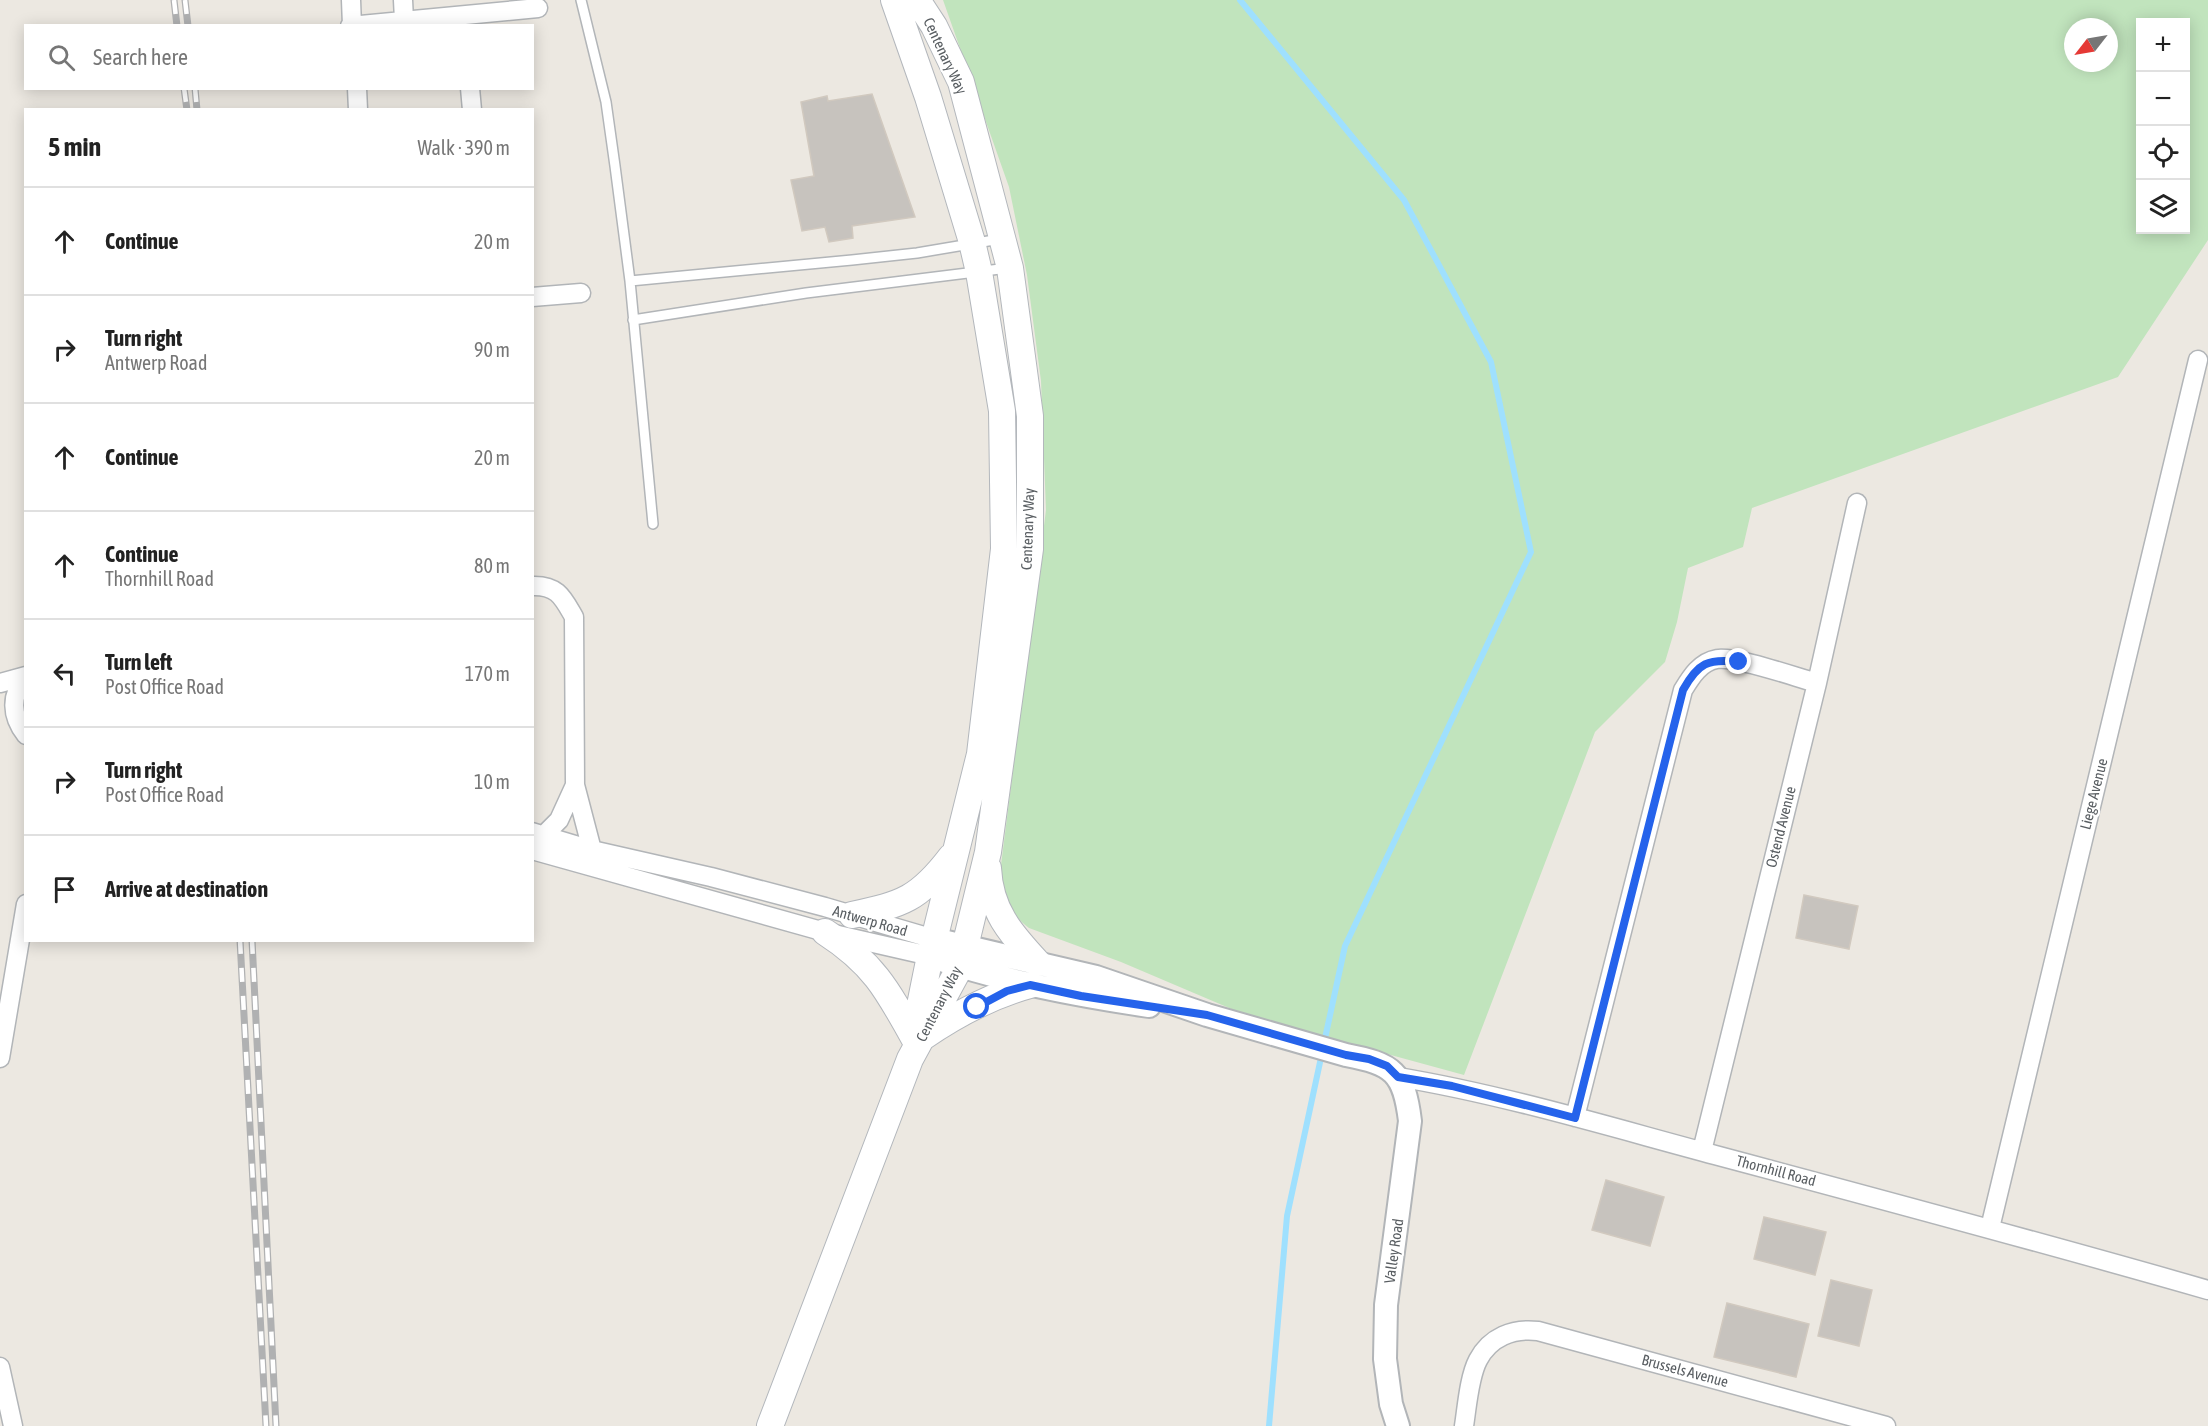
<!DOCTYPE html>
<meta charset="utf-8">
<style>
:root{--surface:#fff;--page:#f6f6f6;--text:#222;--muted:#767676;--line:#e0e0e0}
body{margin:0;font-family:"Asap Condensed",sans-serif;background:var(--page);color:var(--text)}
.controls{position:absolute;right:18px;top:18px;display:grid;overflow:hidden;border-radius:0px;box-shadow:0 3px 15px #0003}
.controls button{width:54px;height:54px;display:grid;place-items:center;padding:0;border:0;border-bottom:2px solid var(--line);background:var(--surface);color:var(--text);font:30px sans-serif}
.compass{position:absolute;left:2064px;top:18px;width:54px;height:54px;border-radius:50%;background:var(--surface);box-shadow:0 3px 15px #0003;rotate:239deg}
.stop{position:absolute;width:18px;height:18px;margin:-14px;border:4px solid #2563eb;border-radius:50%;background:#fff}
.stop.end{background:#2563eb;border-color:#fff;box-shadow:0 2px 6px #0008}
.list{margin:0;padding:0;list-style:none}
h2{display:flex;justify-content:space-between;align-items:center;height:78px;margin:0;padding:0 24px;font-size:26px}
h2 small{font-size:20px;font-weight:400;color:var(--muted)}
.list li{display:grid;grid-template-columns:39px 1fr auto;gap:18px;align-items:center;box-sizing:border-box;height:108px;padding:0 24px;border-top:2px solid var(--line)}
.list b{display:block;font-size:22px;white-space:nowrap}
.list p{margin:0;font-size:20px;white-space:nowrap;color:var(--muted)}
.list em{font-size:20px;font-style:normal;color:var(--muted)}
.icon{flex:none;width:33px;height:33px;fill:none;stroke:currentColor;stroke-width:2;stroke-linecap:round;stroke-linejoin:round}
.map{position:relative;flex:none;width:2208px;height:1426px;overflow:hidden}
.search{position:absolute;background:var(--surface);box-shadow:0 3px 15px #0003;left:24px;top:24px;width:510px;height:66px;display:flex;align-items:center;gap:15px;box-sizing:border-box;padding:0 21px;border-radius:0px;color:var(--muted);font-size:22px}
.panel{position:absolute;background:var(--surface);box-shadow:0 3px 15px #0003;left:24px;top:108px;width:510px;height:834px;border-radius:0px}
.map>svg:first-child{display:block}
.green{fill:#c1e4bd;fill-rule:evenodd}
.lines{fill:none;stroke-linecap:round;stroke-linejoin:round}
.stream{stroke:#9fe0fe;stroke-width:6}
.building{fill:#c7c3be;stroke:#d1c9bf;stroke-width:1.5}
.service-casing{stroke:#b2b5b8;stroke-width:12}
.minor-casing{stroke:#b2b5b8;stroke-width:21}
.tertiary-casing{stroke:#b2b5b8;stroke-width:26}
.secondary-casing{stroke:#b3b7bc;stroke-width:28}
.service{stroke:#fff;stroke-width:9}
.minor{stroke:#fff;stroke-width:18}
.tertiary{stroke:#fff;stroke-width:22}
.secondary{stroke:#fff;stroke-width:26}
.rail-casing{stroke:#b0b1b2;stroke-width:7}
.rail{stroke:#fff;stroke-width:4.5;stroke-dasharray:14;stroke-linecap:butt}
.route{stroke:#2563eb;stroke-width:8}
.labels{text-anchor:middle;stroke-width:4.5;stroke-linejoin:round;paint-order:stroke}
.street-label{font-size:15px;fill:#595e62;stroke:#fff}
</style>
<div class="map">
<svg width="2208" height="1426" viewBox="0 0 2208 1426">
<rect width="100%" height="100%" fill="#ece8e1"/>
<path class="green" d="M943,0h1265v240l-90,137 -366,131 -9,39 -55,21 -11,54 -12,40 -70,70 -131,343 -216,-59 -127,-54 -92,-34c-21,-16 -25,-30 -29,-55l46,-363 -5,-129 -14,-106 -18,-88zM2140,22h46v208h-46zM2073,27h36v36h-36z"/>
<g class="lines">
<path class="stream" d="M1240,0l164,200 87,162 40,190 -186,394 -21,97
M1269,1426l18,-210 35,-163"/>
</g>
<path class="building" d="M872,94l43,123 -63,9 1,12 -24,4 -4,-15 -23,4 -11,-51 23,-4 -13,-74 26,-6 1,5z
M1804,895l54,11 -9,43 -53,-11z
M1606,1180l58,17 -14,49 -58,-16z
M1764,1217l62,15 -11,43 -61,-16z
M1831,1280l41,10 -13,56 -41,-10z
M1727,1303l82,21 -13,53 -82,-20z"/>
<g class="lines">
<defs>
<path id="service" d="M581,0l25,102 9,64 15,115 23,243
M630,281l222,-21 65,-7 83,-14
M633,320l173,-27 202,-25"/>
<path id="minor" d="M351,0l1,26
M403,0l1,20
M350,26l188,-18
M357,88l1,22
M470,88l2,22
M532,297l49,-4
M532,586c26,-1 31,12 42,31l1,168 17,65
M26,677c-16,18 -15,39 0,58
M0,683l26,-7
M532,832l60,18 119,27 114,30 109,32
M544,835l15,-15 16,-35
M532,850l293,82 105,24
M0,1058l26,-154
M1398,1077c107,18 212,50 317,78 165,44 329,88 493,135
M1575,1117l108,-427c8,-13 17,-28 34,-31 19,-3 78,18 100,24
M1702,1151l115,-468 40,-180
M1990,1228l208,-868
M0,1367l13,59
M1464,1426c3,-19 5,-49 14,-66 12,-23 35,-32 60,-29l348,95"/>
<path id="tertiary" d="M934,939l162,38 111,38 139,40c47,9 58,17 64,66l-24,184 -1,54 6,45 7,22
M930,956c71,25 145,39 219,50"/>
<path id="secondary" d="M894,0l34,97 44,145 7,30 23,139 2,138 -24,205 -50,202 -16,79
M988,868c2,42 22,65 50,95
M852,915c51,-11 67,-16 99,-58
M825,932c48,31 62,57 89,106
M923,1037c32,-22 70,-42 107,-52
M770,1426l140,-367 50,-92 28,-115 42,-303v-133l-20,-148 -49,-186 -27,-56 -17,-26"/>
</defs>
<use href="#service" class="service-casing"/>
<use href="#minor" class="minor-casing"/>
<use href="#tertiary" class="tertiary-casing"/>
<use href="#secondary" class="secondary-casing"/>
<use href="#service" class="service"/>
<use href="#minor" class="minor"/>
<use href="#tertiary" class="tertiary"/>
<use href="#secondary" class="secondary"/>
<defs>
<path id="rail" d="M174,0l3,26
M185,0l3,26
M184,88l3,22
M195,88l2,22
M240,940l26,486
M252,940l24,486"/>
</defs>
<use href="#rail" class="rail-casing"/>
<use href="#rail" class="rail"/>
</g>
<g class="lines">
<path class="route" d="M977,1007l30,-16 23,-6 51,11 126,19 139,40 23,4 18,7 11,11 54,9 123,32 108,-428c15,-27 25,-32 56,-28"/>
</g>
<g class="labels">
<g class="street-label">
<text transform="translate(945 56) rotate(65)" y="5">Centenary Way</text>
<text transform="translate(1028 529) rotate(-88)" y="5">Centenary Way</text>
<text transform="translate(2094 794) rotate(-76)" y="5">Liege Avenue</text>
<text transform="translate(1781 827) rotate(-76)" y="5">Ostend Avenue</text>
<text transform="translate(870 921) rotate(16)" y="5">Antwerp Road</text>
<text transform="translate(939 1004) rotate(-63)" y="5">Centenary Way</text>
<text transform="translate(1776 1171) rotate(15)" y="5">Thornhill Road</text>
<text transform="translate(1394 1251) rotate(-82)" y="5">Valley Road</text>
<text transform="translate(1685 1371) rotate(15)" y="5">Brussels Avenue</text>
</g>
</g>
</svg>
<div class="controls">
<button>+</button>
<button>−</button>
<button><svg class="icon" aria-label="locate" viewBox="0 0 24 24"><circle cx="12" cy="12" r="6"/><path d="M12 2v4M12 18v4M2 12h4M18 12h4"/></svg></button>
<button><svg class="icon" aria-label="layers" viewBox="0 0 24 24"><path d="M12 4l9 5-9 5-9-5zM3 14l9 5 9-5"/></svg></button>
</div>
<svg class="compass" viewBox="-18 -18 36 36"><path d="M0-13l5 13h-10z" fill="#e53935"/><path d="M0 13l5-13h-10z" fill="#767676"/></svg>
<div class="stop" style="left:977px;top:1007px"></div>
<div class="stop end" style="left:1739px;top:662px"></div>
<div class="search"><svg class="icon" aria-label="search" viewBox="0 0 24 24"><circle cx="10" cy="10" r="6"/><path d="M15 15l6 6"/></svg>Search here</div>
<section class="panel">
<h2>5 min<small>Walk · 390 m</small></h2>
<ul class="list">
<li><svg class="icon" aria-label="ahead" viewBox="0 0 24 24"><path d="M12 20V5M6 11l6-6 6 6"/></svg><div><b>Continue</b></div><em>20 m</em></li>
<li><svg class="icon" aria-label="right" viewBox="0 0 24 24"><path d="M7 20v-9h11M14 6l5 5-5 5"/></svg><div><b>Turn right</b><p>Antwerp Road</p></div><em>90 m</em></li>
<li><svg class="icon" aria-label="ahead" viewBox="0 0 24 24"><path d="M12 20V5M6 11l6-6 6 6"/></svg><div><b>Continue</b></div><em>20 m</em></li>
<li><svg class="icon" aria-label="ahead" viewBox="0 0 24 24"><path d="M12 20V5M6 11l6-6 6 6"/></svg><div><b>Continue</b><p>Thornhill Road</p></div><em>80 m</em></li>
<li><svg class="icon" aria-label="left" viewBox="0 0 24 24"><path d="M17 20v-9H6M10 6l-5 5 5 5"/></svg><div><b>Turn left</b><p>Post Office Road</p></div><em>170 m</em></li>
<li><svg class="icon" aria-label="right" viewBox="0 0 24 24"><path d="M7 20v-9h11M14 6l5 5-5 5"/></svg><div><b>Turn right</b><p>Post Office Road</p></div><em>10 m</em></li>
<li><svg class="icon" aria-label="arrive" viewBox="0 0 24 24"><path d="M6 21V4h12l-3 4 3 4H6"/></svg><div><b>Arrive at destination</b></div></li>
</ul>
</section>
</div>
